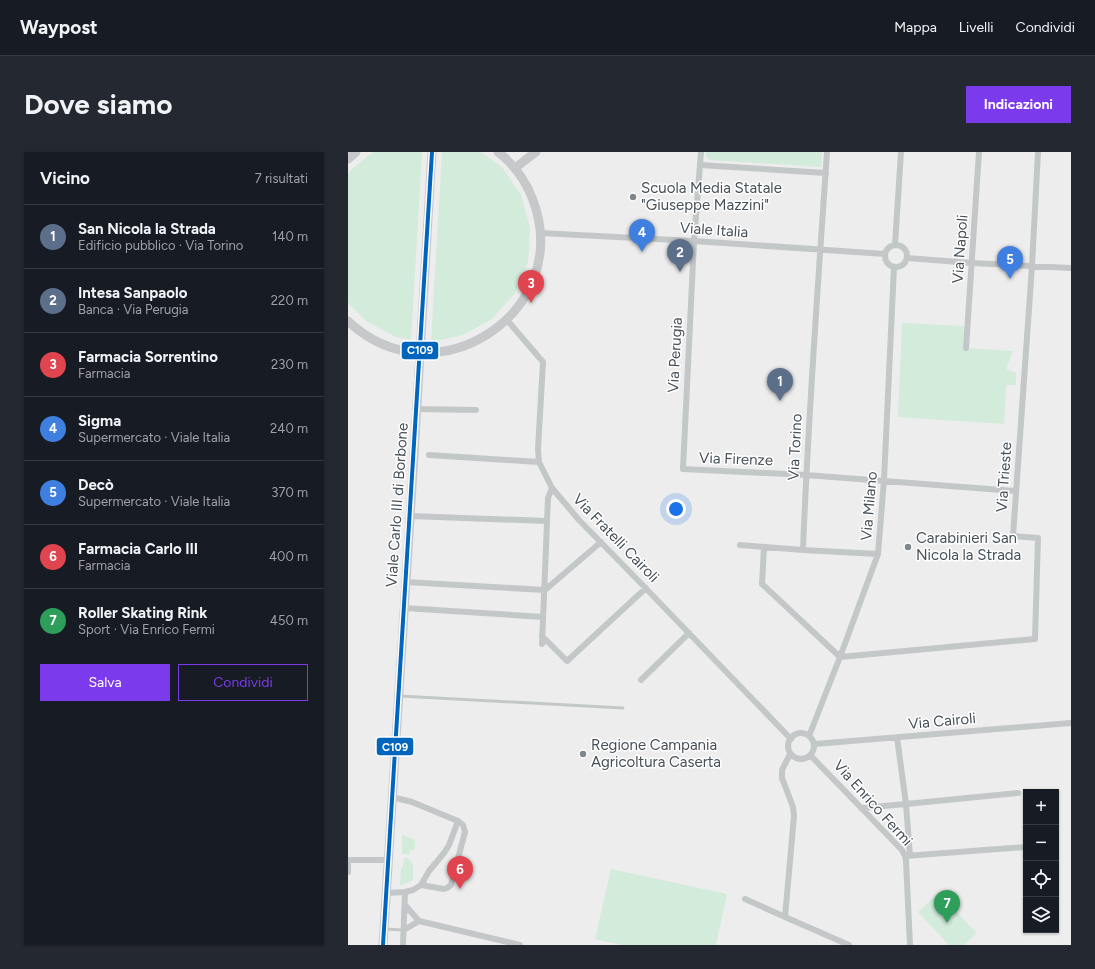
<!DOCTYPE html>
<html lang="it">
<meta charset="utf-8">
<style>
:root{--surface:#171b24;--page:#242831;--text:#f1f3f6;--muted:#9ea1a6;--line:#363941;--accent:#7c3aed}
body{margin:0;font-family:Figtree,sans-serif;background:var(--page);color:var(--text)}
.controls{position:absolute;right:12px;bottom:12px;display:grid;overflow:hidden;border-radius:0px;box-shadow:0 1px 3px #0004}
.controls button{width:36px;height:36px;display:grid;place-items:center;padding:0;border:0;border-bottom:1px solid var(--line);background:var(--surface);color:var(--text);font:20px sans-serif}
.you{position:absolute;left:328px;top:357px;width:14px;height:14px;margin:-10px;border:3px solid #fff;border-radius:50%;background:#1a73e8;box-shadow:0 0 0 6px #1a73e833}
.badge{display:grid;place-items:center;width:26px;height:26px;border-radius:50%;background:var(--accent);color:#fff;font-size:13px;font-weight:700}
.pin{position:absolute;translate:-50% -33px;filter:drop-shadow(0 1px 2px #0008)}
.pin::after{content:'';position:absolute;top:21px;width:14px;height:12px;background:inherit;clip-path:polygon(0 0,100% 0,50% 100%)}
.list{margin:0;padding:0;list-style:none}
h2{display:flex;justify-content:space-between;align-items:center;height:52px;margin:0;padding:0 16px;font-size:17px}
h2 small{font-size:13px;font-weight:400;color:var(--muted)}
.list li{display:grid;grid-template-columns:26px 1fr auto;gap:12px;align-items:center;box-sizing:border-box;height:64px;padding:0 16px;border-top:1px solid var(--line)}
.list b{display:block;font-size:15px;white-space:nowrap}
.list p{margin:0;font-size:13px;white-space:nowrap;color:var(--muted)}
.list em{font-size:13px;font-style:normal;color:var(--muted)}
.actions{display:flex;gap:8px;padding:12px 16px}
.actions a{flex:1;padding:9px 0;border:1px solid var(--accent);border-radius:0px;text-align:center;font-size:14px;color:var(--accent)}
.actions .main{background:var(--accent);color:#fff}
.icon{flex:none;width:22px;height:22px;fill:none;stroke:currentColor;stroke-width:2;stroke-linecap:round;stroke-linejoin:round}
.map{position:relative;flex:none;width:723px;height:793px;overflow:hidden;border-radius:0px}
header{display:flex;align-items:center;gap:24px;box-sizing:border-box;height:56px;padding:0 20px;background:var(--surface);border-bottom:1px solid var(--line)}
header strong{font-size:19px}
nav{display:flex;gap:22px;margin-inline-start:auto;font-size:14px}
.intro{display:flex;align-items:center;justify-content:space-between;box-sizing:border-box;height:96px;padding:0 24px}
h1{margin:0;font-size:28px}
.button{padding:10px 18px;border-radius:0px;background:var(--accent);color:#fff;font-size:14px;font-weight:700}
main{display:flex;gap:24px;padding:0 24px}
aside{flex:1;background:var(--surface);border-radius:0px;box-shadow:0 1px 3px #0004}
.map>svg:first-child{display:block}
.green{fill:#d2ebdb}
.lines{fill:none;stroke-linecap:round;stroke-linejoin:round}
.lane{stroke:#c4c7c8;stroke-width:3}
.street{stroke:#c4c7c8;stroke-width:6}
.secondary{stroke:#c6c8ca;stroke-width:9}
.bus-1-casing{stroke:#fff;stroke-width:7}
.bus-1{stroke:#0065bd;stroke-width:4}
.poi-dot{fill:#80878c;stroke:#fff;stroke-width:1.5}
.labels{text-anchor:middle;stroke-width:3;stroke-linejoin:round;paint-order:stroke}
.poi-label{font-size:15px;fill:#465057;stroke:#fff;text-anchor:start}
.street-label{font-size:15px;fill:#465057;stroke:#fff}
.line-badge{stroke:#fff;stroke-width:1.5}
.badge-label{font-size:11px;text-anchor:middle;font-weight:bold;fill:#fff}
</style>
<header>
<strong>Waypost</strong>
<nav><a>Mappa</a><a>Livelli</a><a>Condividi</a></nav>
</header>
<div class="intro"><h1>Dove siamo</h1><a class="button">Indicazioni</a></div>
<main>
<aside>
<h2>Vicino<small>7 risultati</small></h2>
<ul class="list">
<li><span class="badge" style="background:#5c6f8a">1</span><div><b>San Nicola la Strada</b><p>Edificio pubblico · Via Torino</p></div><em>140 m</em></li>
<li><span class="badge" style="background:#5c6f8a">2</span><div><b>Intesa Sanpaolo</b><p>Banca · Via Perugia</p></div><em>220 m</em></li>
<li><span class="badge" style="background:#e0444e">3</span><div><b>Farmacia Sorrentino</b><p>Farmacia</p></div><em>230 m</em></li>
<li><span class="badge" style="background:#3f7fe0">4</span><div><b>Sigma</b><p>Supermercato · Viale Italia</p></div><em>240 m</em></li>
<li><span class="badge" style="background:#3f7fe0">5</span><div><b>Decò</b><p>Supermercato · Viale Italia</p></div><em>370 m</em></li>
<li><span class="badge" style="background:#e0444e">6</span><div><b>Farmacia Carlo III</b><p>Farmacia</p></div><em>400 m</em></li>
<li><span class="badge" style="background:#2e9e5b">7</span><div><b>Roller Skating Rink</b><p>Sport · Via Enrico Fermi</p></div><em>450 m</em></li>
</ul>
<div class="actions"><a class="main">Salva</a><a>Condividi</a></div>
</aside>
<div class="map">
<svg width="723" height="793" viewBox="0 0 723 793">
<rect width="100%" height="100%" fill="#ededed"/>
<path class="green" d="M25,0h49l-11,188 -15,-3 -30,-16 -18,-18v-129l2,-3z
M94,0h39l21,15 19,28 9,33 -2,34 -13,31 -23,26 -29,16 -32,7z
M358,0h116l-1,15 -112,-7 -3,-4z
M554,171l62,3 -1,22 50,3 -7,18 10,4v12h-10l-2,39 -106,-7z
M54,683l13,5v9l-5,2 -1,3h-7z
M56,706h4l3,4 2,2v16l-9,4 -4,1 1,-18h2z
M263,717l116,25 -11,51h-94l-27,-6z
M590,741l39,40 -13,12h-15l-31,-33z"/>
<g class="lines">
<path class="lane" d="M52,544l223,12
M37,777l18,1"/>
<path class="street" d="M353,0l-7,89 -11,228 123,6 209,16
M352,13l126,8
M192,81l154,8 191,13
M547,93l6,-93
M537 104a11 11 0 1 1 22 0a11 11 0 1 1-22 0Z
M559,106l65,5 99,5
M159,168l36,42 -5,87 1,13 13,26 27,32 50,51 162,168
M618,196l13,-196
M69,257l59,1
M81,303l110,7
M62,364l137,5
M392,393l63,5 75,4
M416,395l-2,37 78,73 195,-18 3,-101 -25,-2 19,-270 6,-114
M455,398c5,-133 15,-265 24,-398
M58,430l139,8 56,-48
M56,456l139,9
M194,484l25,25 79,-73
M194,492l6,-146 4,-10
M293,528l48,-47
M440 594a13 13 0 1 1 26 0a13 13 0 1 1-26 0Z
M461,584l31,-79 38,-103 6,-74 10,-213
M549,585l9,67 4,52
M467,592l256,-21
M442,602l-8,16v8l11,29 1,9 -9,101 64,28
M463,604l91,94 3,6 1,5 4,84
M44,645l20,5 46,19 5,4 2,7 -14,53 -4,3 -3,1 -23,-4
M513,656l45,-4 112,-11
M557,704l121,-9
M0,708h40
M0,720v-12
M38,741l19,-1 8,-2 8,-5 8,-14 15,-18 5,-8 9,-24
M397,747l40,18
M57,753l14,16 101,24
M56,778l15,-9
M55,793l2,-53"/>
<path class="secondary" d="M0,7l8,-7
M167,16l21,-16
M0,169c86,82 227,-8 185,-121 -7,-19 -18,-35 -35,-48
M35,793l31,-490 18,-303"/>
<defs>
<path id="bus-1" d="M35,793l49,-793"/>
</defs>
<use href="#bus-1" class="bus-1-casing"/>
<use href="#bus-1" class="bus-1"/>
</g>
<g class="poi-dot">
<circle cx="285" cy="45" r="4"/>
<circle cx="560" cy="395" r="4"/>
<circle cx="235" cy="602" r="4"/>
</g>
<g class="labels">
<g class="poi-label">
<text x="293" y="41">Scuola Media Statale<tspan x="293" dy="17">"Giuseppe Mazzini"</tspan></text>
<text x="568" y="391">Carabinieri San<tspan x="568" dy="17">Nicola la Strada</tspan></text>
<text x="243" y="598">Regione Campania<tspan x="243" dy="17">Agricoltura Caserta</tspan></text>
</g>
<g class="street-label">
<text transform="translate(366 78) rotate(4)" y="5">Viale Italia</text>
<text transform="translate(612 97) rotate(-86)" y="5">Via Napoli</text>
<text transform="translate(327 203) rotate(-87)" y="5">Via Perugia</text>
<text transform="translate(447 295) rotate(-87)" y="5">Via Torino</text>
<text transform="translate(388 307) rotate(2)" y="5">Via Firenze</text>
<text transform="translate(656 325) rotate(-86)" y="5">Via Trieste</text>
<text transform="translate(49 353) rotate(-86)" y="5">Viale Carlo III di Borbone</text>
<text transform="translate(521 354) rotate(-85)" y="5">Via Milano</text>
<text transform="translate(268 386) rotate(46)" y="5">Via Fratelli Cairoli</text>
<text transform="translate(594 569) rotate(-5)" y="5">Via Cairoli</text>
<text transform="translate(525 651) rotate(48)" y="5">Via Enrico Fermi</text>
</g>
</g>
<g class="line-badge">
<rect x="53" y="189" width="38" height="19" rx="4" fill="#0065bd"/>
<rect x="28" y="585" width="38" height="19" rx="4" fill="#0065bd"/>
</g>
<g class="badge-label">
<text x="72" y="202">C109</text>
<text x="47" y="599">C109</text>
</g>
</svg>
<div class="controls">
<button>+</button>
<button>−</button>
<button><svg class="icon" aria-label="locate" viewBox="0 0 24 24"><circle cx="12" cy="12" r="6"/><path d="M12 2v4M12 18v4M2 12h4M18 12h4"/></svg></button>
<button><svg class="icon" aria-label="layers" viewBox="0 0 24 24"><path d="M12 4l9 5-9 5-9-5zM3 14l9 5 9-5"/></svg></button>
</div>
<div class="you"></div>
<div class="pin badge" style="left:432px;top:249px;background:#5c6f8a">1</div>
<div class="pin badge" style="left:332px;top:120px;background:#5c6f8a">2</div>
<div class="pin badge" style="left:183px;top:151px;background:#e0444e">3</div>
<div class="pin badge" style="left:294px;top:100px;background:#3f7fe0">4</div>
<div class="pin badge" style="left:662px;top:127px;background:#3f7fe0">5</div>
<div class="pin badge" style="left:112px;top:737px;background:#e0444e">6</div>
<div class="pin badge" style="left:599px;top:771px;background:#2e9e5b">7</div>
</div>
</main>
